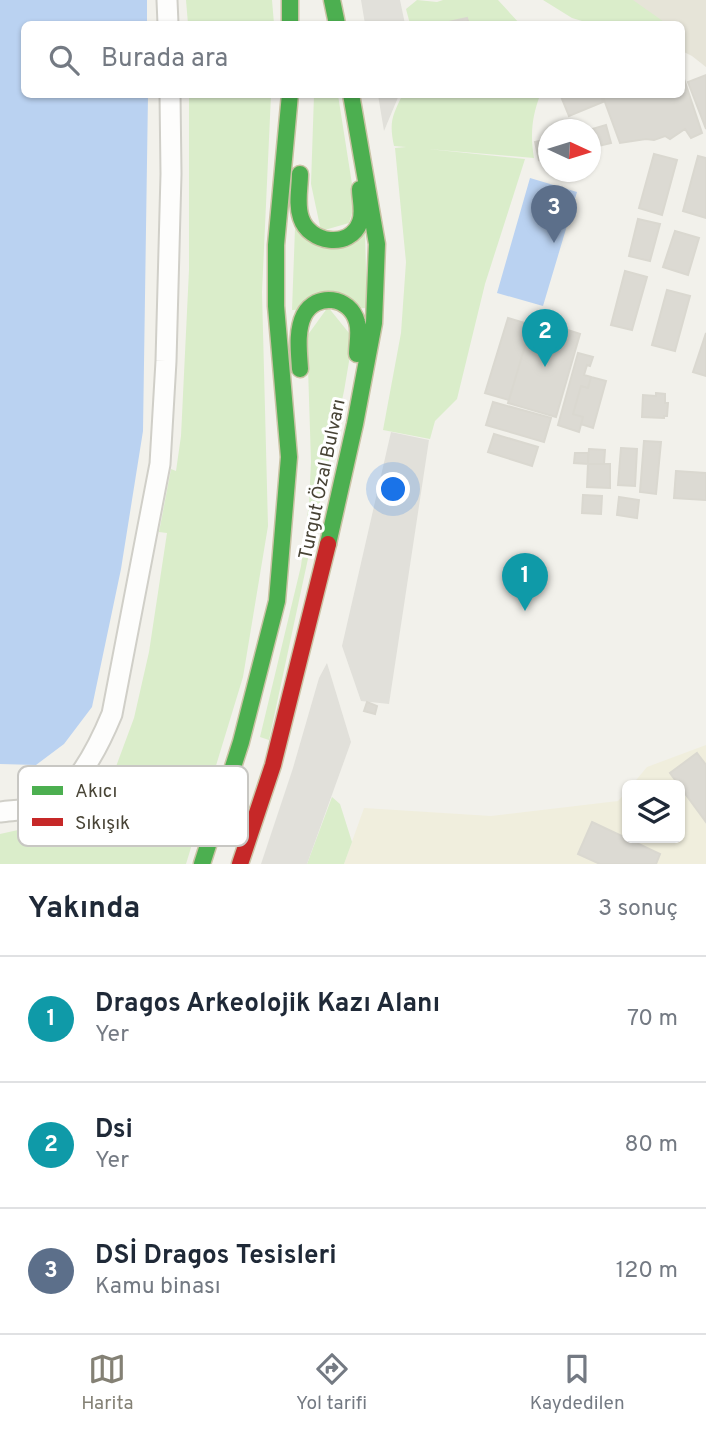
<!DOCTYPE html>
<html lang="tr">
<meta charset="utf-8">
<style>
:root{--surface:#fff;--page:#f6f6f7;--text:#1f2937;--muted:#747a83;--line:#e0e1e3;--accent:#848175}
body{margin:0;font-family:Overpass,sans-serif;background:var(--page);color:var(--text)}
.controls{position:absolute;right:21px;bottom:21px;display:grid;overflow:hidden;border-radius:10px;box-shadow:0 2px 5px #0004}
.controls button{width:63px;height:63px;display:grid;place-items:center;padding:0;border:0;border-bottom:2px solid var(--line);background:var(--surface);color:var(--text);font:35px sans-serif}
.compass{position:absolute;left:538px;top:119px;width:63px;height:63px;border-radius:50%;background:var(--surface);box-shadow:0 2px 5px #0004;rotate:94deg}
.you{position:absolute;left:394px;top:490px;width:24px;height:24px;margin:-18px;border:5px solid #fff;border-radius:50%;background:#1a73e8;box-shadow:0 0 0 10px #1a73e833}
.badge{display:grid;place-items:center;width:46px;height:46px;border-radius:50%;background:var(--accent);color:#fff;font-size:23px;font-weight:700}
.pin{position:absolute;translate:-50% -58px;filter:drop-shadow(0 2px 4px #0008)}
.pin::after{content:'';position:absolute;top:37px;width:24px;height:21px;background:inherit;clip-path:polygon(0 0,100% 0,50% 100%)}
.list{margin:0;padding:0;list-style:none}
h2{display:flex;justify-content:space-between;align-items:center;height:91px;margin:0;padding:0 28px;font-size:30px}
h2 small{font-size:23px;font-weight:400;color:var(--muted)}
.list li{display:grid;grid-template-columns:46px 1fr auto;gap:21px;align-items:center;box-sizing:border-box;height:126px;padding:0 28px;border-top:2px solid var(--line)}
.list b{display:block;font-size:26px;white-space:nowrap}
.list p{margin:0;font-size:23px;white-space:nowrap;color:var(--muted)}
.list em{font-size:23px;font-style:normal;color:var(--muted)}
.icon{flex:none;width:38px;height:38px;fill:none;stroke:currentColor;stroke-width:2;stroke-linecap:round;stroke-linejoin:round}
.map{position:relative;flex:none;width:706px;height:864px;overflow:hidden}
.search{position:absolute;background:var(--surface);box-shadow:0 2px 5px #0004;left:21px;right:21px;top:21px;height:77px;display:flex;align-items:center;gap:18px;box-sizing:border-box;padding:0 24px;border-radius:10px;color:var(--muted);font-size:26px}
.sheet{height:469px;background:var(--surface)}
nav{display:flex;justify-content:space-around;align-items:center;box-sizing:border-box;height:98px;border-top:2px solid var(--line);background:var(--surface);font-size:19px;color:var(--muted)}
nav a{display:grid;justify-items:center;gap:4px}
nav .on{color:var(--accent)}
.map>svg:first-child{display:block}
.residential{fill:#e6e4d8}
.education{fill:#f0eedd}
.green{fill:#daedca}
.parking{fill:#e1e0da}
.water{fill:#bad2f1}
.building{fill:#dcdad3;stroke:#dad8d0;stroke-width:2}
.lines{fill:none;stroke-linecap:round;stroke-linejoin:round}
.street-casing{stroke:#d0cfc8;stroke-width:23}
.fast-casing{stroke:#cac3a5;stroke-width:19}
.jam-casing{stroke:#cac3a5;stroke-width:19}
.street{stroke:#fdfdfc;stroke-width:19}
.fast{stroke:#4caf50;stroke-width:16}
.jam{stroke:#c62828;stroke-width:16}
.labels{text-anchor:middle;stroke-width:6;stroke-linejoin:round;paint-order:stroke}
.street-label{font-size:19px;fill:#484436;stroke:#fff}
.key{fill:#fff;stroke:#c8c7c3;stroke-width:2}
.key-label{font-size:19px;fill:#484436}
</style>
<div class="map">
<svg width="706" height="864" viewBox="0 0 706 864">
<rect width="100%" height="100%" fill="#f2f1eb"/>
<path class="residential" d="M569,0h137v67l-14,-11 -10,-5v-27h-59z"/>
<path class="education" d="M706,745v119h-362l20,-56 127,8 127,-15 9,-10v47h53v-53h-48l15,-18z"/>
<path class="green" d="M186,0h86l2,24h-86z
M417,0l20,2 6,-2h55l22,24h-110l-4,-15z
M543,0h90l34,24h-75l-20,-6z
M403,94l137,1c-8,22 -10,39 -6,63l-106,-9 97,10 -40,125 -28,115 -22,22 -5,18 -47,-9 18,-97 5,-71 -11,-114 11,-1 -12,-1c-5,-24 -2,-30 9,-52z
M189,95h82l-9,197 6,234 -25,151 -57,187h-186v-30l63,-14 34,-26 17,-22 20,-54 15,-66 18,-119 -8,-1 12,-63 5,2 5,-35 8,-166z
M314,95h24l17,108 -6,20 -28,8 -10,-47z
M295,228l70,5 2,75 -75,2z
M328,307l25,31 -9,53 -75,349 -9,-3 41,-171 8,-63 2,-41 -4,-126z
M332,797l8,7 12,38 -8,22h-37z"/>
<path class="parking" d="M361,0h39l5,24h-40z
M378,95h21l-15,36z
M391,432l38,8 -40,264 -28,-3 -19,-55z
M327,663l24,79 -44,122h-46l32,-96 26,-90z"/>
<path class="water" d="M0,0h147v24h-123v70l124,1 -5,336 -22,138 -29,138 -28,37 -28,21 -36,-1z
M530,178l47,14 -34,114 -46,-13z"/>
<path class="building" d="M467,18l2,6h-29z
M682,73l20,60 -11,5 -6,-9 -15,10 -5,-3 -11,4 -8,-1 -26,4 -18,-49h80z
M706,75v54l-18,-47z
M560,94h40l3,8 -34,14z
M606,125l5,18 -21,5v-18h-1z
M548,139v19l-9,2 -4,-18z
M654,154l23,6 -15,55 -23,-7z
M698,156l8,2v60l-23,-7z
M638,219l22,5 -10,37 -21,-5z
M675,231l24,7 -11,37 -25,-8z
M625,271l22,6 -15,53 -21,-5z
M667,290l23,6 -15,55 -23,-6z
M508,318l23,7 -22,75 -24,-7z
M533,319l47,15 -24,83 -48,-14z
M706,333v43l-13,-4z
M578,353l15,4 -3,9 -3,-1 -3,10 7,2 -3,11 -7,-2 -8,28 10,3 -4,15 -21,-7z
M591,377l15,4 -13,47 -12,-4 2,-7 -10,-3 8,-28 7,2z
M656,393l9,1v9h3l-1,13h-3v2l-22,-1 1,-22 13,1z
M493,402l58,16 -7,24 -58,-17z
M494,434l44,13 -6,19 -44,-14z
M644,441l17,1 -5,52 -16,-2z
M621,448l16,1 -2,37 -17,-1z
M589,449l16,1 -1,14h-16z
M575,453h13v11l-14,-1z
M588,464h22v24l-23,-1z
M676,471l30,2v27l-32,-2z
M583,495l19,1 -1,18 -19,-1z
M619,497l20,3 -2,18 -20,-3z
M367,702l10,4 -2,8 -11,-3z
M697,753l9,12v57l-36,-49z
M592,822l68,32 -4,10h-56l-22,-10z"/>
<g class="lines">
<defs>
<path id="street" d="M167,0l1,24
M0,812c15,-2 35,-2 49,-9 29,-15 51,-60 63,-89l48,-250 6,-103 5,-187 -1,-80"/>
<path id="fast" d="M290,0v24
M332,0l5,24
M300,174c0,14 -4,30 1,44 8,25 49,32 59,4 4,-10 0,-23 0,-33
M300,369c-1,-17 -4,-38 4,-54 12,-23 46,-19 53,7 3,10 0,22 0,32
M328,544l27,-120 19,-101 3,-79 -26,-150
M202,864l39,-122 36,-141 12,-144 -13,-151v-61l14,-151"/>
<path id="jam" d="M240,864l33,-99 55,-221"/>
</defs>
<use href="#street" class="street-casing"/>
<use href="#fast" class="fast-casing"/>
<use href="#jam" class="jam-casing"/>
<use href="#street" class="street"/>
<use href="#fast" class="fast"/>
<use href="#jam" class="jam"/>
</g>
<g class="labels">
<g class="street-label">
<text transform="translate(321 479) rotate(-78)" y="7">Turgut Özal Bulvarı</text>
</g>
</g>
<rect x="18" y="766" width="230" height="80" rx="10" class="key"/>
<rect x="32" y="786" width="31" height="9" fill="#4caf50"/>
<rect x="32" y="818" width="31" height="8" fill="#c62828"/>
<g class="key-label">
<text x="75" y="797">Akıcı</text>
<text x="75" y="829">Sıkışık</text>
</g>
</svg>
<div class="controls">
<button><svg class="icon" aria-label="layers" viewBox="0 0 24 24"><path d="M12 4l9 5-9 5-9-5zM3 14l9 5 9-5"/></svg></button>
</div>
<svg class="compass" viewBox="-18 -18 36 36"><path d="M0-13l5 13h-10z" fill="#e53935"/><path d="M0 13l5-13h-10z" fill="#747a83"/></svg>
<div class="you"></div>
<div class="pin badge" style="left:525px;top:611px;background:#0f9aa8">1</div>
<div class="pin badge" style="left:545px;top:367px;background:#0f9aa8">2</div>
<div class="pin badge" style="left:554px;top:243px;background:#5c6f8a">3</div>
<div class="search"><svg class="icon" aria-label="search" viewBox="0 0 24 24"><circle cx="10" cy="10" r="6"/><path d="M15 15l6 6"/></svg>Burada ara</div>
</div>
<section class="sheet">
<h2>Yakında<small>3 sonuç</small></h2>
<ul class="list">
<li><span class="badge" style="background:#0f9aa8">1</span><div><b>Dragos Arkeolojik Kazı Alanı</b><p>Yer</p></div><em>70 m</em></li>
<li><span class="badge" style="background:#0f9aa8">2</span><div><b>Dsi</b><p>Yer</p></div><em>80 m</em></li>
<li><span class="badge" style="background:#5c6f8a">3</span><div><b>DSİ Dragos Tesisleri</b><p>Kamu binası</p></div><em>120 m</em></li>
</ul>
</section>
<nav>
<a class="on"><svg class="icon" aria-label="map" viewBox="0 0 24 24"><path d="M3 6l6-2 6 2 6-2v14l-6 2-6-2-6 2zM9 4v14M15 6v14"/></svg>Harita</a>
<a><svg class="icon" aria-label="directions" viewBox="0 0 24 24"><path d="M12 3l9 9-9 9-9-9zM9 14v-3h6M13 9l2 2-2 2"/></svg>Yol tarifi</a>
<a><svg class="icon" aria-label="saved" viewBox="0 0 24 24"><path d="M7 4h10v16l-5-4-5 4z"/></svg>Kaydedilen</a>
</nav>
